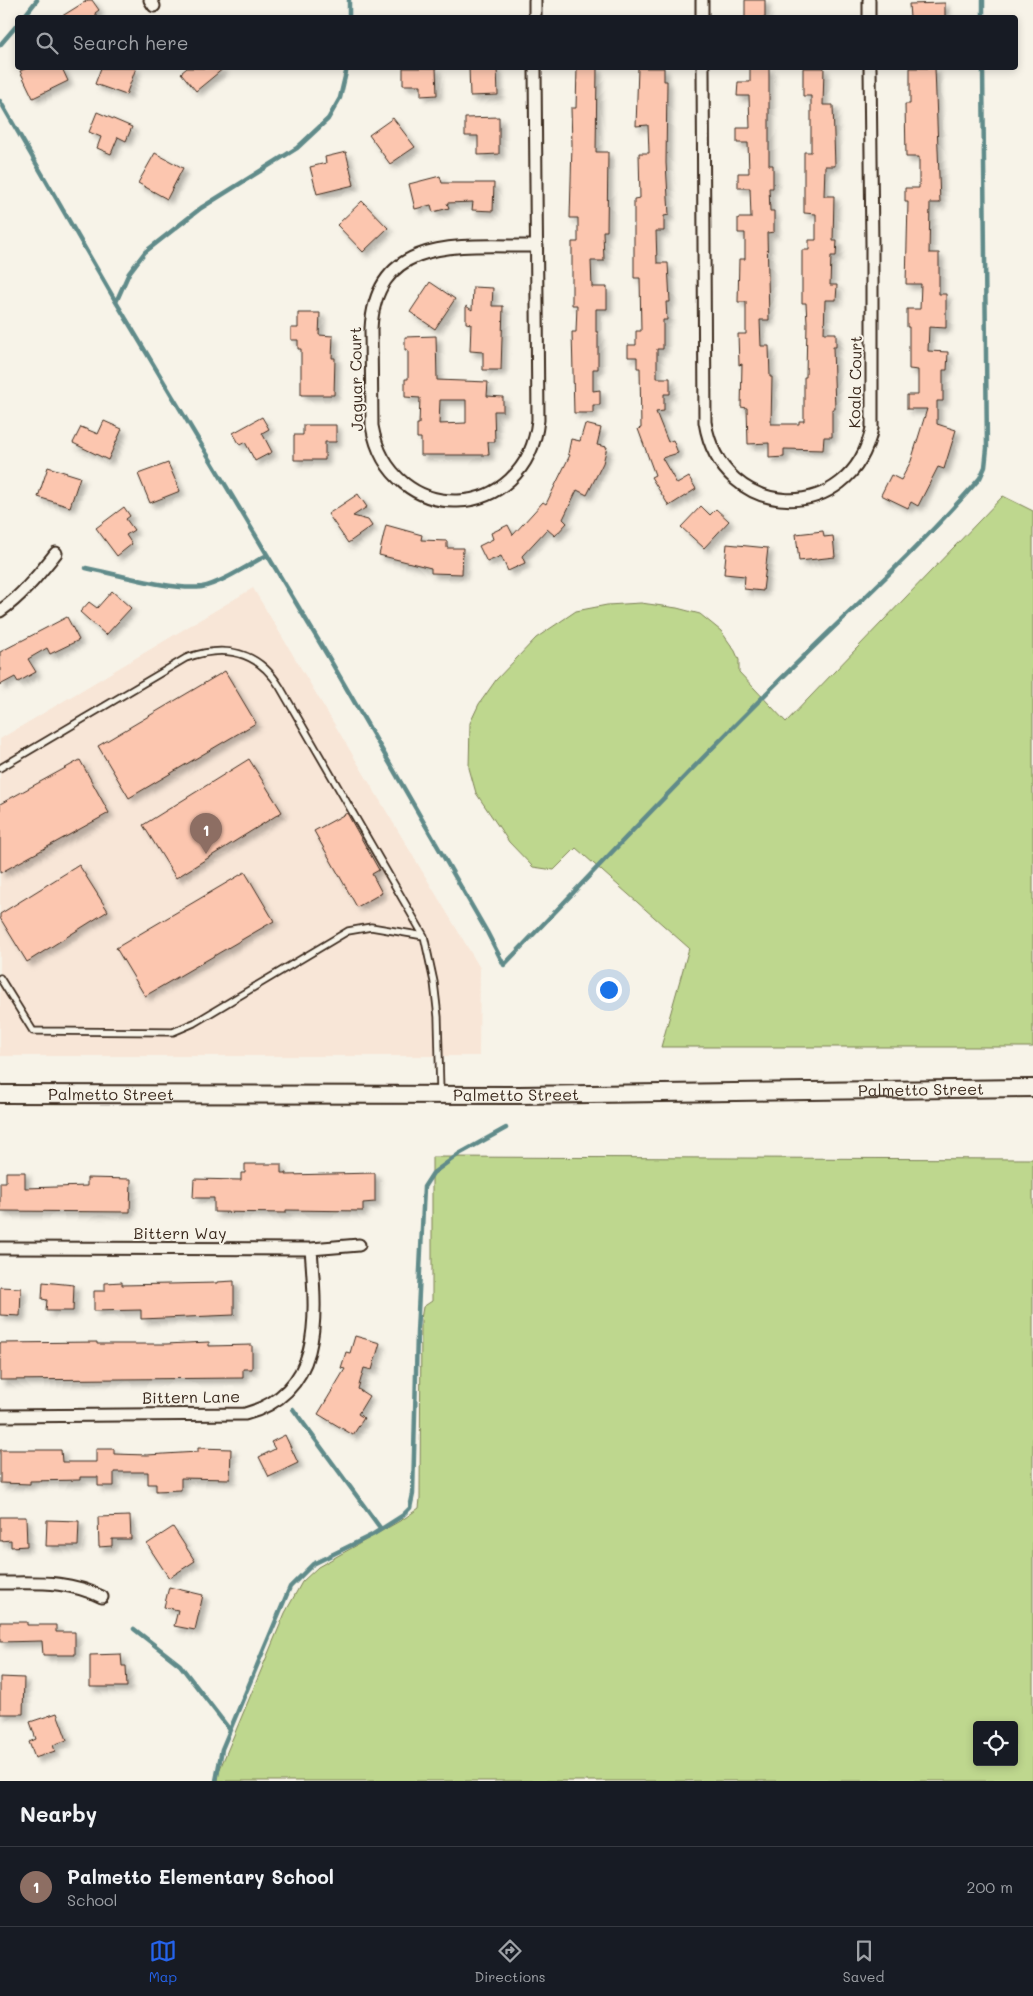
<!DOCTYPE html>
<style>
:root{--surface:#171b24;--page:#20242c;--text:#f1f3f6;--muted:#9ea1a6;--line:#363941;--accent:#2563eb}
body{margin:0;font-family:Mali,sans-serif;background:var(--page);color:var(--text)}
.controls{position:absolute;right:15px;bottom:15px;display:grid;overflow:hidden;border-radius:5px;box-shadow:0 2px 8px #0003}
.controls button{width:45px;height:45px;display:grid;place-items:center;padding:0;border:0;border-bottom:1px solid var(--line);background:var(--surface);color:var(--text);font:25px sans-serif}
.you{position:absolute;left:608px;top:989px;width:18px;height:18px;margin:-12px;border:4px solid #fff;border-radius:50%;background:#1a73e8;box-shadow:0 0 0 8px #1a73e833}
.badge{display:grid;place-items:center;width:32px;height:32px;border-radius:50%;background:var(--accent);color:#fff;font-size:16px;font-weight:700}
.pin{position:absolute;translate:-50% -41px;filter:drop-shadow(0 1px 2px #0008)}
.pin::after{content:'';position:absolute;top:26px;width:18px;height:15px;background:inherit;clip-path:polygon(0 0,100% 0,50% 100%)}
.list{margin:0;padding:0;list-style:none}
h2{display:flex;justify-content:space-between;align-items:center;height:65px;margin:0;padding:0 20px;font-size:21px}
h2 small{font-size:16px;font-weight:400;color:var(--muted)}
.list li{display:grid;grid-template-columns:32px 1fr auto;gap:15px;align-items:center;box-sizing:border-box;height:80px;padding:0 20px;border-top:1px solid var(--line)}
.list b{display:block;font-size:19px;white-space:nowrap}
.list p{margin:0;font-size:16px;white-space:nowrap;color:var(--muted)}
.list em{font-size:16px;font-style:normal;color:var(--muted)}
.icon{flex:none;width:28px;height:28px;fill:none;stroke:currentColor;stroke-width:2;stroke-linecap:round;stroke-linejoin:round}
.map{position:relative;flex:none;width:1033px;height:1781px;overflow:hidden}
.search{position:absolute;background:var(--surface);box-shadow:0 2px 8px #0003;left:15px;right:15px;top:15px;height:55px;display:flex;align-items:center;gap:12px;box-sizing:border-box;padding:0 18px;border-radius:5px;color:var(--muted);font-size:19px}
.sheet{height:145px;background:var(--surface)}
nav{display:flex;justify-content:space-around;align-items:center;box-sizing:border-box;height:70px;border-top:1px solid var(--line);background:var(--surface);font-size:14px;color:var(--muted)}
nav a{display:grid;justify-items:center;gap:2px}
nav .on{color:var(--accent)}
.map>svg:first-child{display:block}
.built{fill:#f8e6d7}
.green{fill:#bed78e;stroke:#7c8056;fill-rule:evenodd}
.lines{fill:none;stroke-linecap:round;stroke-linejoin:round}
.stream{stroke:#618b8a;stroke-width:4.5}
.building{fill:#fcc6af;stroke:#3b2a1e;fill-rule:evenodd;filter:url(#shadow)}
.lane-casing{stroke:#3b2a1e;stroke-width:9}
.street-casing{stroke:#3b2a1e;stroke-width:15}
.secondary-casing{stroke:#3b2a1e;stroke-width:20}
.lane{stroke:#f7f3e8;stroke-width:5.5}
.street{stroke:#f7f3e8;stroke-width:11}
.secondary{stroke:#f7f3e8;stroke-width:16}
.labels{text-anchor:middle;stroke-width:4;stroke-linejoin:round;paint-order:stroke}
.street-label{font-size:16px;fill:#3b2a1e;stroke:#f7f3e8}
</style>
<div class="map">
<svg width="1033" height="1781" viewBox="0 0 1033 1781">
<defs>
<filter id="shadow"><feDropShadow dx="4.5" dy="4.5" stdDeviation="2.5" flood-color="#0004"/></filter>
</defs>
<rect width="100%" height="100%" fill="#f7f3e8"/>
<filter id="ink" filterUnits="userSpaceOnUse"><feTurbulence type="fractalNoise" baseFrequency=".02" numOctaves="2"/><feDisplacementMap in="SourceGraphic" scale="10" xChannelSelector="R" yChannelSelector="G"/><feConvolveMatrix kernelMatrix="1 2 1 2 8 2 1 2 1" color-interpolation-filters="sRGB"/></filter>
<g filter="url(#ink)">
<path class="built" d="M253,588l227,380 -1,88h-479v-317z"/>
<path class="green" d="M1003,496l30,15v536h-372l28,-99 -113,-100 -22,22 -21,-3 -24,-25 -33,-49 -7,-25 1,-45 9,-19 17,-24 40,-42 40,-27 31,-6 34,-2 36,5 23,6 21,17 14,20 4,9v12l47,50z
M432,1157l601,2v622h-815l1,-10 66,-158 17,-31 16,-15 87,-49 14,-10 1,-9 1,-180 2,-12 9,-6zM977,1725h37v37h-37z"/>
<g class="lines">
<path class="stream" d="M983,0v18
M23,18l14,-18
M349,18v-18
M0,45l18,-21
M0,101l116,201 213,356 158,274 17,33c82,-85 163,-172 247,-256 76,-78 158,-149 229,-231l5,-11 2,-19 -4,-380
M116,302l13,-29 16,-21 56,-44 96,-60 31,-29 12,-21 7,-30
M86,568c30,6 88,23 116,19 18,-3 48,-23 65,-32
M293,1409l88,120
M134,1629l46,36 50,65
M216,1781l6,-32 68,-162 23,-23 59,-29 30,-19 8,-8 3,-14 4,-161 7,-146 9,-14 26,-19 47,-26"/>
</g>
<path class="building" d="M88,0h4l7,10 -4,3 3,5h-39z
M745,0h20v18h-20z
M945,3v15h-35l-1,-14z
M27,68h35l6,13 -35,17 -13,-27z
M101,68h35l-10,27 -31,-11z
M187,68h37l-28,23 -15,-18z
M403,68h33l1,27 -16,1v-11h-18z
M469,68h28l1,27 -28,1z
M577,68h20l-1,84h12l-1,79h-4l1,30h-13l1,26h15v22h-11v23h2v37h-5v22l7,-1v15h-7v8h-19l-2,-81h4l1,-27h-5v-63h6v-24h-8l2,-74 -1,-36h5z
M638,68h26v13h3l-1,82 3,52 -5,1v15h-8l1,32h11l2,39h-4l1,18h-4v29h-6v29h13v16h-6v17l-8,1 12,30 5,-2 5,13 -16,5 15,26 12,-7 7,12 -27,17 -18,-29 4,-2 -17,-46 3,-1 -1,-60h-3v-11h-9v-12h8v-14h5l-1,-53h-6v-79l6,-1 -1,-45h10l-1,-28 -12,1z
M750,68h19v97h4v23h-4l1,23h4v21l-7,1 2,87h-9l1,26h8l1,31h2l-1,47h28v-3h5v-44h2l1,-55 -1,-19h-4v-53h7v-10h7v-26l-12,-1v-61h7v-56h-8v-28h21l-1,37h10l2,61h-10l-1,30h10l-1,45h4l-1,15h-5l-1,29h7l-1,15h-11l-1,33h12v14h-3l2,62h-3v28h-8l-1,13 -39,-1v8l-15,1v-15l-21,1 -1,-36 -6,-1 1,-43 -3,1 -1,-31h8v-32h-8l1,-43h6v-26h-7v-15h13l-1,-30h-12v-15h11l-1,-30h-11v-15h13l-1,-32h-12l1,-14h12z
M910,68h25l5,135h-10l-1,50h10v41h7v34l-17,-1 -1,24 20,1 -1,18h-4v31h-6v23l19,6 -12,39 -6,-2 -20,39 -7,-4 -3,6 -27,-13 10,-20 10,5 10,-19 16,-52h-20v-14h11v-25l-9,-1v-42h-2v-18h13l1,-25h-15l2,-82h-3v-14h14v-31h-13l-1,-53h5z
M97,112l35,15 -6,14 -8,-4 -7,17 -14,-6 4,-11 -12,-5z
M499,117v37l-21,1v-19h-13v-18z
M393,118l22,29 -25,17 -21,-29z
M346,152l8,33 -37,9 -7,-27 16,-4 -1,-6z
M155,153l28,15 -16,31 -29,-16z
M440,176l2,7h52l-1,28 -21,-1 1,-8 -26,1 2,5 -16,4 -2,-7 -16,4 -6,-25z
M362,201l26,27 -25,24 -26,-27z
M430,282l25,17 -20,30 -25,-17z
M473,287l20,1 -1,18h11l-2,64h-18v-18l-13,-1 1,-27 -5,-1v-17l6,4z
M298,313h22l-1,22 14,1 -1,22h3l-1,37h-33v-46h-3v-9h-7v-12h7z
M436,336l1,44 51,2 -1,14 16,1v14h-9l1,31h-7l1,13h-68v-17h-4v-14h2l1,-26 -15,-1v-18h3v-29h-3v-13zM440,400h26v23l-27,1z
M262,417l7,12 -7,4 10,19 -17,9 -10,-19 -5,3 -7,-12z
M104,421l18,8 -14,31 -35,-17 8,-16 17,7z
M585,424l16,4 -4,17 10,2 -4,16 -16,32 -10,-5 -14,29 4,4 -12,13 -8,-7 -25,27 3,7 -17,8 -7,-15 -14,6 -8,-16 14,-7 -2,-6 17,-8 5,10 30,-33 3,2 24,-49 -2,-1 3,-15 9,2z
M303,425h33v17h-11v18h-31v-25h9z
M168,463l12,28 -30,12 -12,-29z
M48,467l32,10 -10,30 -32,-10z
M358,494l9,13 -14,9 15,4 4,6 -24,17 -20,-29z
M701,506l9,9 6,-6 13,12 -25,27 -23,-21z
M124,507l6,9 -4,3 8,11 -8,5 6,9 -15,12 -21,-28z
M386,525l36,10 -1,5 26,1v7h16l-1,26 -31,-1v-5l-52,-13z
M823,531l1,6 9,-1 2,21 -36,4 -3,-27z
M727,544l41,4 -5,43 -19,-2 1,-13 -21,-2z
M112,591l19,17 -25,27 -26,-23 9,-10 8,6z
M67,617l12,23 -29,14 -3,-6 -19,11 8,13 -18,10 -3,-5 -15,8v-33z
M225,671l31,52 -127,75 -31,-52z
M249,759l33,53 -106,66 -33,-53z
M80,760l29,53 -109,60v-69z
M347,813l32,57 -7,4 10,19 -25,14 -43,-76z
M79,865l29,46 -81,51 -27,-44v-4z
M245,872l29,49 -129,75 -29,-48z
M245,1164h36v9h5v2l89,-2v29l-12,1v8l-77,-1v3l-72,-1v-14h-21l1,-19 47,1v-7h4z
M6,1172h19v16l62,-2v-8l44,1 -1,33 -130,-1v-29h6z
M234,1281v34l-93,4v-9l-47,1v-20h11v-8l17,-1v3l95,-2v-1z
M43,1282l31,3 -1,26h-27l1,-11 -5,-1z
M0,1287l21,1 -1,28 -20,-1z
M355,1336l25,7 -8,27 -8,-2 -6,21 11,7 -11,18 6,4 -11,17 -35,-21 27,-45 -4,-1 5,-16 4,1z
M97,1342v2h69l43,-2v4l43,-1v24h-9v9l-243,2v-37z
M285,1435l13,28 -29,14 -10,-20 16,-8 -4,-7z
M198,1448l33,1 -1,30 -49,-1v12l-25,1v-7h-8v-12h-34v14h-16v-9h-18v3l-50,1v3l-30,-1v-33h61l1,12h34v-13h18v5l33,1 51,-3z
M130,1516l1,23h-19v7l-13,1 -1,-30z
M0,1517h26l1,29 -16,1v-7l-11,1z
M47,1520l32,1 -1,25h-32z
M173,1527l22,34 -26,17 -22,-34z
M169,1587l34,8 -8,35 -21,-4 4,-16 -14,-3z
M0,1622h27v3h29v7h19v23h-32l-1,-14 -42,1z
M121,1654l1,12h4l1,21h-37v-32z
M0,1677l24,1 -1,36h-23z
M57,1713l10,27 -14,5 2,6 -20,7 -6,-16 7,-3 -6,-17z"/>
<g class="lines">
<defs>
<path id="lane" d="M0,768l186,-110c39,-14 72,-7 94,29l144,249 10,46 4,35 2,75
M0,978l33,53 140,1 21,-9 154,-92 23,-4 53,9"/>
<path id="street" d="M150,0l4,6
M535,0v18
M702,0v18
M869,0v18
M535,68l3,352c-11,105 -148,109 -166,6l-1,-97c5,-97 96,-82 166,-83
M703,68l2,354c16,100 147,105 167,6v-183l-2,-177
M0,611c22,-15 39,-37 56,-58
M0,1248l311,1 48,-4
M0,1416l245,-2c80,-22 71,-99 66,-165
M0,1583c38,0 67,-3 102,14"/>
<g id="secondary">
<path id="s1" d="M0,1094l519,1 514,-7"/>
</g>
</defs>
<use href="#lane" class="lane-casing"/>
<use href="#street" class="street-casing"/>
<use href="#secondary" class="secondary-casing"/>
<use href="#lane" class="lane"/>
<use href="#street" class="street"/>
<use href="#secondary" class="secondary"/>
</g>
</g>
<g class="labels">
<g class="street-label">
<text transform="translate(356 379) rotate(-91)" y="6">Jaguar Court</text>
<text transform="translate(855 382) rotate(-89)" y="6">Koala Court</text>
<text dy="6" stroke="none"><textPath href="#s1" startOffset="921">Palmetto Street</textPath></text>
<text dy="6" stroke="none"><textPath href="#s1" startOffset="111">Palmetto Street</textPath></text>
<text dy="6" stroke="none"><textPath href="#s1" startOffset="516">Palmetto Street</textPath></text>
<text x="180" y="1239">Bittern Way</text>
<text transform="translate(191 1397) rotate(-1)" y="6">Bittern Lane</text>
</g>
</g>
</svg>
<div class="controls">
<button><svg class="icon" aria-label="locate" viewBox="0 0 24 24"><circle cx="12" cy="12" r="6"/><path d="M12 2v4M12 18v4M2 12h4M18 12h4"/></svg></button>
</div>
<div class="you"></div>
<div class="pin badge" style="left:206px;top:854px;background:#8d6e63">1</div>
<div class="search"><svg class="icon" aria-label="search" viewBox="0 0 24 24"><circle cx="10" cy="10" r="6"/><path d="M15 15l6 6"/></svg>Search here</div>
</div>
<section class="sheet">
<h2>Nearby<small></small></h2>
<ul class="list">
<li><span class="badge" style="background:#8d6e63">1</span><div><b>Palmetto Elementary School</b><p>School</p></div><em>200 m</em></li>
</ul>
</section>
<nav>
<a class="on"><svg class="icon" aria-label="map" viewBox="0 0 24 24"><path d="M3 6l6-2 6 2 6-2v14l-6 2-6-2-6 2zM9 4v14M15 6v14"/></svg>Map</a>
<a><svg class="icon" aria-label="directions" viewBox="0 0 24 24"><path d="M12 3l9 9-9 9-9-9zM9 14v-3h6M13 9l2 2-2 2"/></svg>Directions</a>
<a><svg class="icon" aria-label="saved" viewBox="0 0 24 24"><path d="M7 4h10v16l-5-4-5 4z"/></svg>Saved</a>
</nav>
